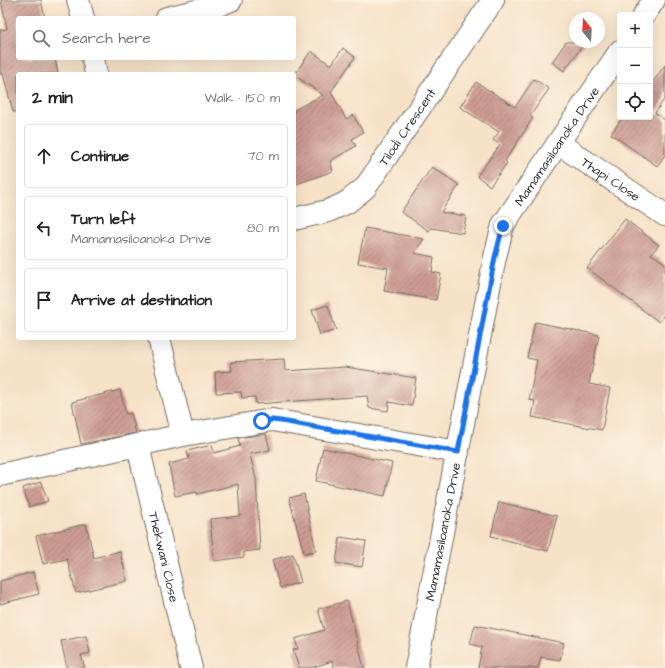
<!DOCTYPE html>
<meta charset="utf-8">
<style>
:root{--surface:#fff;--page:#f2f2f2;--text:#222;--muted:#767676;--line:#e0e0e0}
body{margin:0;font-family:"Architects Daughter",sans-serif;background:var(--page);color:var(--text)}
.controls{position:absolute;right:12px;top:12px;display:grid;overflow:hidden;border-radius:4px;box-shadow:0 4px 16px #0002}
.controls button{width:36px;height:36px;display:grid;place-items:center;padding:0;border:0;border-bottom:1px solid var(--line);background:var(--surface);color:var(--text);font:20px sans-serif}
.compass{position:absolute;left:569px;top:12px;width:36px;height:36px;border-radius:50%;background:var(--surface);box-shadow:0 4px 16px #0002;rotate:342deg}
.stop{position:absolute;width:12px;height:12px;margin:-9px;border:3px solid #1a73e8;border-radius:50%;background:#fff}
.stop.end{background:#1a73e8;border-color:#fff;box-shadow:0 1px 4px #0008}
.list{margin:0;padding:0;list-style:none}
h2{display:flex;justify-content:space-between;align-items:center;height:52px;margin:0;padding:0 16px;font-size:17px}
h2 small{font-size:13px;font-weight:400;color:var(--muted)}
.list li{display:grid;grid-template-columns:26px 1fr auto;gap:12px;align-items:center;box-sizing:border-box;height:64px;margin:0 8px 8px;padding:0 8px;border:1px solid var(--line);border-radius:4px}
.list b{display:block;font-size:15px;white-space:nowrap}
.list p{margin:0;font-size:13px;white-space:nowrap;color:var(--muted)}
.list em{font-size:13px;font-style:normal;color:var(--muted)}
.icon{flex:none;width:22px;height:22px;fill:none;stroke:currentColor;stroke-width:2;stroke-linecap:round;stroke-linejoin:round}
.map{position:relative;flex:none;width:665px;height:668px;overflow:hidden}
.search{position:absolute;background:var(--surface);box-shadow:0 4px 16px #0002;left:16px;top:16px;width:280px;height:44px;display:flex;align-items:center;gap:10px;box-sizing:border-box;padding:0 14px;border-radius:4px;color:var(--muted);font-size:15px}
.panel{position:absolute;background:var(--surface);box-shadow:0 4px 16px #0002;left:16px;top:72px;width:280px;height:268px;border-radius:4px}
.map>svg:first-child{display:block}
.building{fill:url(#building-hatch)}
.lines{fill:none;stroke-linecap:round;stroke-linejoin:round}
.minor-casing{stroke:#726b62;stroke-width:24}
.minor{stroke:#fff;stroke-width:22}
.route{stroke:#1a73e8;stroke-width:5}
.labels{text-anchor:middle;stroke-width:4;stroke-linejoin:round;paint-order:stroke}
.street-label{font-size:13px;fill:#2b2b2b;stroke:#fcf5e5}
</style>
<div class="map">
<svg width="665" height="668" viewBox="0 0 665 668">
<defs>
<pattern id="building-hatch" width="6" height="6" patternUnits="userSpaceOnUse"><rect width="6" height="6" fill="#cd9c93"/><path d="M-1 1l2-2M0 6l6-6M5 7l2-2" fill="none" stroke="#a77f78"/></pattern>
</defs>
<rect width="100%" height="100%" fill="#fcf5e5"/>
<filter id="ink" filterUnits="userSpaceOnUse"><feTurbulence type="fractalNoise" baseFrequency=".025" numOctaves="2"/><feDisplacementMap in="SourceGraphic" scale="8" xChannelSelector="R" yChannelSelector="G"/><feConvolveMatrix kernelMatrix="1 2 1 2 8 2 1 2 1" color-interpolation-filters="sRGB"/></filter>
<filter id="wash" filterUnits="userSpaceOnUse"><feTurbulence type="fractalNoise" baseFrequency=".012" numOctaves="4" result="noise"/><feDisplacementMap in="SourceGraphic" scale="16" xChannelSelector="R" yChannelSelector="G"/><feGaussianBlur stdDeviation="0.9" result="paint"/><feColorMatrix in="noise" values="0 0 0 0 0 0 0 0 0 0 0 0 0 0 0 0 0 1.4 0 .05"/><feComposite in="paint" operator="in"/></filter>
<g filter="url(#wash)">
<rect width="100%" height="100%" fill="#f7e2c8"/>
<g id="blocks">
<path class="building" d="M1,0h40l4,18h-27v40h37l3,16h-40v38h-5l-10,-38h-3v-44l7,-1z
M566,42h19l-21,29 -12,-9z
M343,48l12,9 -24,35 15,27 7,-4 10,17 -11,7 4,7 -26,15 3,10 -39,14v-75l29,-15 -29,-20 17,-24 20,14z
M665,65v33l-10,15 10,7v35l-8,11 -46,-32 12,-17h27v-31z
M534,79l15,10 -19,27 3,2 -28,43 2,2 -17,23 -13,-10 23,-31 -7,-5 6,-8 -39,-25 16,-25 39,25z
M432,167l27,18 -18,27 25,4 -3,17 -32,-5 -2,3 -28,-19z
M625,219l34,26 -8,9 14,9v50l-6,9 -72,-54z
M365,228l59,11 -10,14 20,4 -2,15 9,2 -5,26 -52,-9 4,-23 -30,-5z
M328,305l8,25 -16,5 -8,-25z
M535,322l64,13 -10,49 21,4 -8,42 -70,-13 3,-16 -6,-1 8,-40 -10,-2z
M284,359l1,12 60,-4 71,11 -4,28 -23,-4 -1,9 -19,-3 -2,-12 -111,8 -1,-7 -13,1 -1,-6 -25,1 -1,-21 17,-1 -1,-9z
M120,390l6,24 5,-1 5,20 -55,11 -9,-42z
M266,434l4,16 -20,4 6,25 4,71 -16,2v5l-30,4 -4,-42 30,-3 -2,-32 -41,10v-2l-22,4 -6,-32 20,-5 -2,-8 25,-6 2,8 26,-7 -2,-8z
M323,448l69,15 -7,33 -69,-15z
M41,482l7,19 -19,6 -6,-19z
M304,494l12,57 -12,2 -15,-55z
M499,502l58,14 -9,35 -57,-15z
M86,524l8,34 26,-7 7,30 -51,12 -9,-34 -24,5 -7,-28z
M340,537l26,4 -4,26 -26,-4z
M293,554l8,28 -21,6 -8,-28z
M33,572l6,22 -39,10v-23z
M347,601l17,67h-30l-2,-7 -21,7h-12l-6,-18 5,-1 -3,-10 29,-9 -6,-21z
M475,625l89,18 -4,17 -19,-3 -3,11h-60l4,-21 -12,-3z
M86,636l4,17 -9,2 4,13h-18l-6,-27z"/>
</g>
</g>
<g filter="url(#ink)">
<use href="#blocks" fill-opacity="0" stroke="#726b62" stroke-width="1"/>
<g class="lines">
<defs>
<g id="minor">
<path d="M78,0l5,18"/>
<path d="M644,15l10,-15"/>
<path d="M167,18l50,-12 14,-6"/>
<path d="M93,58l3,16"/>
<path id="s1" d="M558,143l107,72"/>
<path id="s2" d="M294,219l34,-8 18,-8 19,-15 128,-188"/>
<path d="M159,338l24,97"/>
<path id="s3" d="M138,446l53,222"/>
<path d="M0,475l183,-40 89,-15 186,32"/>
<path id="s4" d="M416,668l79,-411 8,-32 117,-174"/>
</g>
</defs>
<use href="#minor" class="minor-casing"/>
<use href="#minor" class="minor"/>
</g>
</g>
<g class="lines" filter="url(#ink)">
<path class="route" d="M262,421l10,-1 9,1 177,31 37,-195 8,-31"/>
</g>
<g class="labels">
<g class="street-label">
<text dy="5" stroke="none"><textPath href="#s2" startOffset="153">Tilodi Crescent</textPath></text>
<text dy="5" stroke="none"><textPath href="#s4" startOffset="547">Mamamasiloanoka Drive</textPath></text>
<text dy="5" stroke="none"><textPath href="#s1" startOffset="64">Thapi Close</textPath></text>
<text dy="5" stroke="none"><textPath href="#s4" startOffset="139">Mamamasiloanoka Drive</textPath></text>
<text dy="5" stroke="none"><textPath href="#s3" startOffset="114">Thekwani Close</textPath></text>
</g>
</g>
</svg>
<div class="controls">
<button>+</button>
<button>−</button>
<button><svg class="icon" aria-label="locate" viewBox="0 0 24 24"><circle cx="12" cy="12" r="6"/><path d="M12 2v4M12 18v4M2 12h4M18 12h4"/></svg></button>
</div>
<svg class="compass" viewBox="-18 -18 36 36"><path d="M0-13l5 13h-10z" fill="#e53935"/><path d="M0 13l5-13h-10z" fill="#767676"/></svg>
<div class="stop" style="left:262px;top:421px"></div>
<div class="stop end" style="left:503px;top:226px"></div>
<div class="search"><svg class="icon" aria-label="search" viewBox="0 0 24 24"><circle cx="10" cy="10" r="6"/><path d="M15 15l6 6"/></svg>Search here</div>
<section class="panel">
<h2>2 min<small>Walk · 150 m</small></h2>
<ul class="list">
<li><svg class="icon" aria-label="ahead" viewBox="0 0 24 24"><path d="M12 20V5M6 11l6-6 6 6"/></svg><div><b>Continue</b></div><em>70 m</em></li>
<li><svg class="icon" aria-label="left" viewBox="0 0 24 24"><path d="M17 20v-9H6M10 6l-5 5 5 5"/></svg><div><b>Turn left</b><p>Mamamasiloanoka Drive</p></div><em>80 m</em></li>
<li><svg class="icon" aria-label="arrive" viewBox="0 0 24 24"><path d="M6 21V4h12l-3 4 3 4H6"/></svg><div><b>Arrive at destination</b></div></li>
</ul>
</section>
</div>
